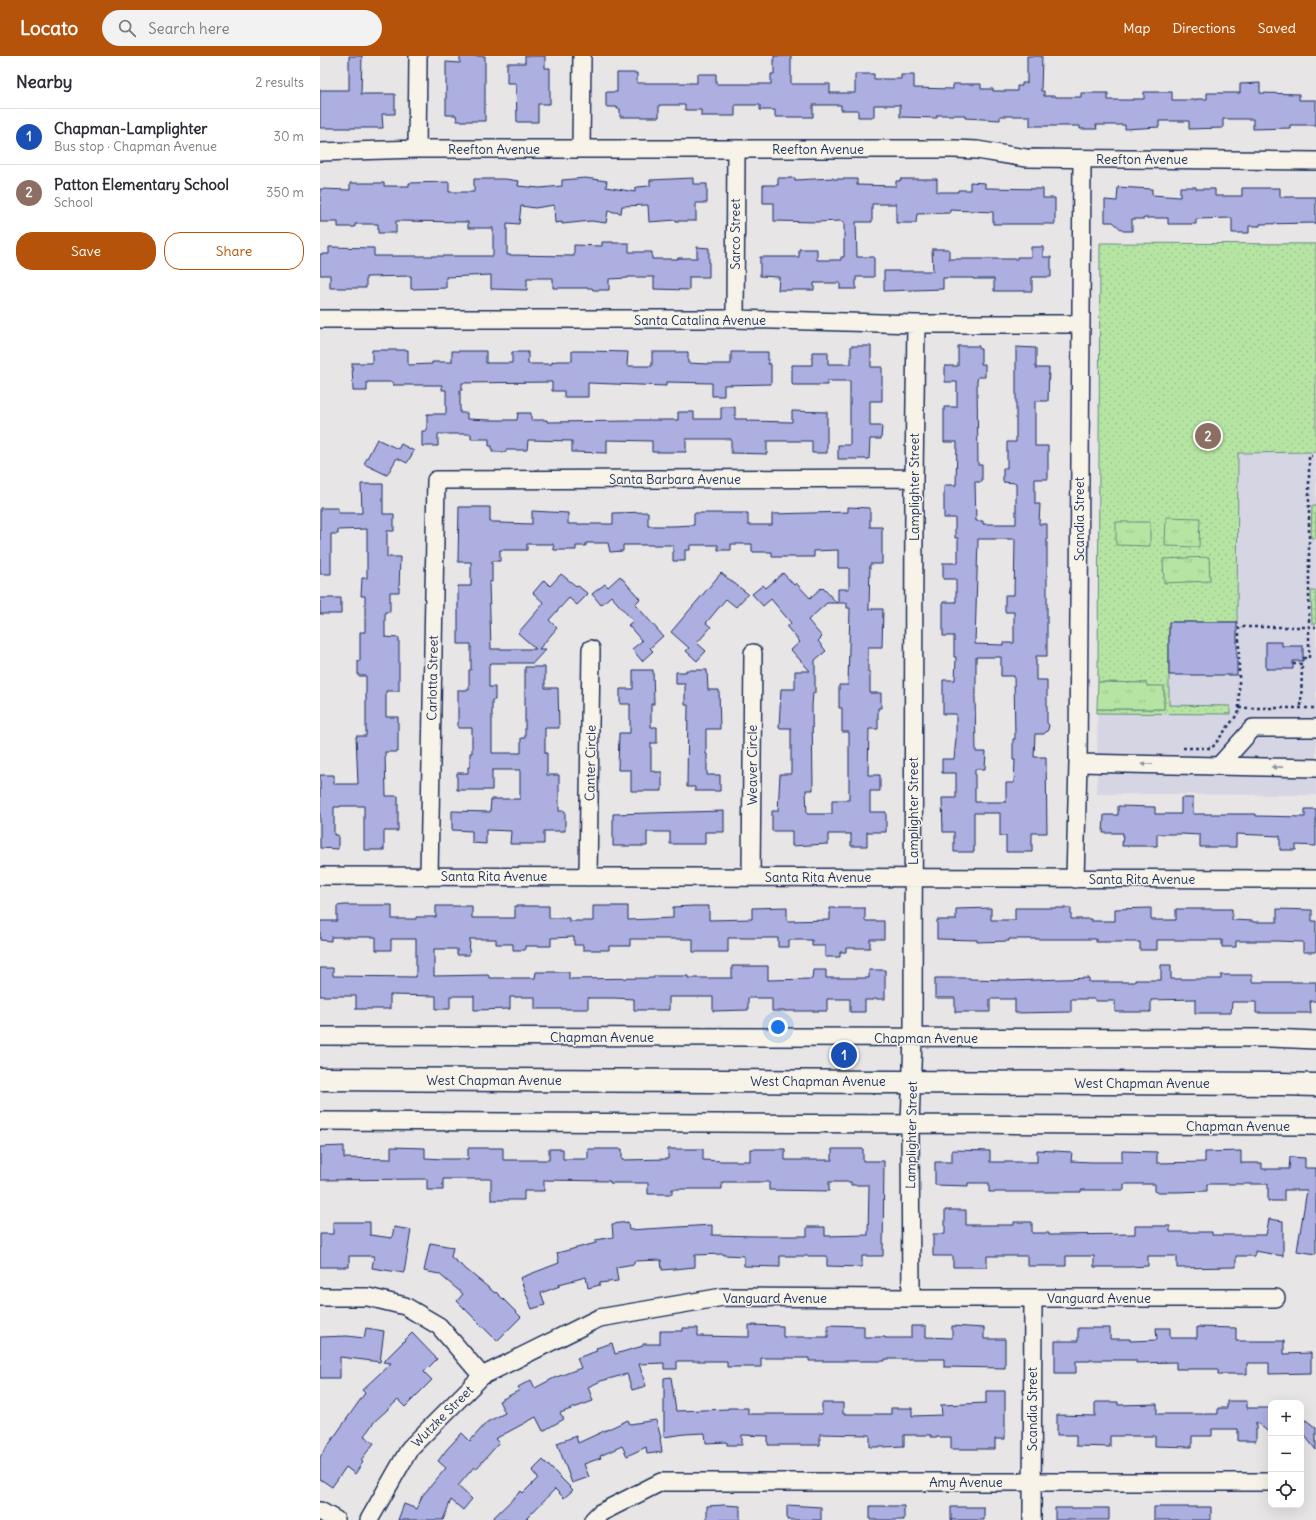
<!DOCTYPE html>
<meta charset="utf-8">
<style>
:root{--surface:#fff;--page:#f2f2f3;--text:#2b2b33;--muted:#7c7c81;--line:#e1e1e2;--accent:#b45309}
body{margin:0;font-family:Delius,sans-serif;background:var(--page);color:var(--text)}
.controls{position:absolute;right:12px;bottom:12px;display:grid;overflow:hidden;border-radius:8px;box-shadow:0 4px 16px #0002}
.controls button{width:36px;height:36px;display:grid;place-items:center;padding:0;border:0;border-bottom:1px solid var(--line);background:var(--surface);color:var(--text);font:20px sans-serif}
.you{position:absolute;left:458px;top:971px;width:14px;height:14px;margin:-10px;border:3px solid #fff;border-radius:50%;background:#1a73e8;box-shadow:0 0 0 6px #1a73e833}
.badge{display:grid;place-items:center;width:26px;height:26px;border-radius:50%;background:var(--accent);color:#fff;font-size:13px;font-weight:700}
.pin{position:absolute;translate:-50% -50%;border:2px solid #fff;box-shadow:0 1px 4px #0006}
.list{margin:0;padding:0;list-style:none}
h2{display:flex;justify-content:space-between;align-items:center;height:52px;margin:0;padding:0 16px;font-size:17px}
h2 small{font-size:13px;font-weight:400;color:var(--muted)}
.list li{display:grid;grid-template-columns:26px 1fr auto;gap:12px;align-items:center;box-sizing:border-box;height:56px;padding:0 16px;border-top:1px solid var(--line)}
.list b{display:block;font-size:15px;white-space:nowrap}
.list p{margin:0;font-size:13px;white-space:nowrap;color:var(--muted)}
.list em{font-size:13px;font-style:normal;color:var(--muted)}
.actions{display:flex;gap:8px;padding:12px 16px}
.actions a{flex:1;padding:9px 0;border:1px solid var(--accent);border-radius:16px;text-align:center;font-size:14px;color:var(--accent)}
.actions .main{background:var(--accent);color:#fff}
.icon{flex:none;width:22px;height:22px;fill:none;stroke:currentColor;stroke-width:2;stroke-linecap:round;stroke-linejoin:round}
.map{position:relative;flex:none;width:996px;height:1464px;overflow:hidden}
header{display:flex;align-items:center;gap:24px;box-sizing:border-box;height:56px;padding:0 20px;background:var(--accent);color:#fff}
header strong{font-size:19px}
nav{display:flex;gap:22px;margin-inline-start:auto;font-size:14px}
.search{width:280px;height:36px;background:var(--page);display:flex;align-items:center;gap:10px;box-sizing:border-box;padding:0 14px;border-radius:22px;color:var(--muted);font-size:15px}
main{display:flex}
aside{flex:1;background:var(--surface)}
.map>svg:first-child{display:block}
.built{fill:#d6d5e4}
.grass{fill:url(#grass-dots);stroke:#688a80}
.park{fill:url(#park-tufts);stroke:#688a80}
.building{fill:#acafe0;stroke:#1b2f5e;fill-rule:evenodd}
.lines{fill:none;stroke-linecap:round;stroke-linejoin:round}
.minor-casing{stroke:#1b2f5e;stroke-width:20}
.major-casing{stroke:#1b2f5e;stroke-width:25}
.path{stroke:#1b2f5e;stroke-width:2.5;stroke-dasharray:3 3;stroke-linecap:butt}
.minor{stroke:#f7f3e8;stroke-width:17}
.major{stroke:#f7f3e8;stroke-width:22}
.oneway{fill:#8991a3}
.labels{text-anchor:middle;stroke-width:3;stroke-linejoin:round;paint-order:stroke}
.street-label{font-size:13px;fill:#1b2f5e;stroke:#f7f3e8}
</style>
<header>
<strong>Locato</strong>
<div class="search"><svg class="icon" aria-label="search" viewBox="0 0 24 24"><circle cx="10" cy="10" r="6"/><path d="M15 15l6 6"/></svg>Search here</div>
<nav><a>Map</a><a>Directions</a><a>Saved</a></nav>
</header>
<main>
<aside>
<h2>Nearby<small>2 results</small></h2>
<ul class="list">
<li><span class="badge" style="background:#1a4fb4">1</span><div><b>Chapman-Lamplighter</b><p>Bus stop · Chapman Avenue</p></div><em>30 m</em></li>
<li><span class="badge" style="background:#8d6e63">2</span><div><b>Patton Elementary School</b><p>School</p></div><em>350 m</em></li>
</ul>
<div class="actions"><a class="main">Save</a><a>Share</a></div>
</aside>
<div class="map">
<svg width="996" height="1464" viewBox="0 0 996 1464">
<defs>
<pattern id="grass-dots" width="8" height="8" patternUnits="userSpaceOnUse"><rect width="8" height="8" fill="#b6e5a3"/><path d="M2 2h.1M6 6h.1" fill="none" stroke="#9cc58f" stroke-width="1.8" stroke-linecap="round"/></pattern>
<pattern id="park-tufts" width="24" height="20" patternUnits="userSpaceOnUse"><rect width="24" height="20" fill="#b6e5a3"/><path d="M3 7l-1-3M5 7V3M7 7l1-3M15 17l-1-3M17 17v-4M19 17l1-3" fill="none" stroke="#9cc58f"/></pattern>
</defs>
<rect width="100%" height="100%" fill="#e8e5e6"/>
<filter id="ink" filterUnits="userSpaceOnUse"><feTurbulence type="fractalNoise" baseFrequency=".025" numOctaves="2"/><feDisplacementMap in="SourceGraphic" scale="8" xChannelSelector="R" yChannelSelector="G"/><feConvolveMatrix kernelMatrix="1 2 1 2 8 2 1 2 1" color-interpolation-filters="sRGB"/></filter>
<g filter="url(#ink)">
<path class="built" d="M780,187h216v552l-219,-1z"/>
<path class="grass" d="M780,187l216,1v208l-78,1 -1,169h-68v83l61,1v8l-133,-1v-4h67v-22l-17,-1 -1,-3 -48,-1z
M992,450h4v32h-5z
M991,535h5v33h-4z"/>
<path class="park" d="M846,461l34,1 -1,29 -34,-1z
M796,466h34v24l-34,-1z
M889,501l1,24 -46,2 -1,-24z
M778,626l48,1 1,3h17v23h-67z"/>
<path class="building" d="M29,0h13l-1,38h34v20h-13l1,14h-63v-38h29z
M140,0h25v65h-28l-1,-6h-10v-53l14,1z
M205,0h20v12h5v36h-12v18h-21l-1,-39h-9v-20h18z
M454,0h17v28h39v9h25v-19h19v5h27v-4h13v13l39,1v-5h28v5h12v2h24v-5h5v-3h5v-27h15l-1,35h3v5h12v1h25v-4h27v7h25v-1h11v-7h28v8h24v-1h11v-6h33v-9l20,-1v10l39,1v6h17v25h-26v3l-37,1v-10h-30v9l-34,1v-8h-30v6l-34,2v-4h-29l1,4h-17v-3h-50v-10h-30v4l-35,-2v-3h-28v3l-37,-1v-12h-26v12h-16v-7h-17v-5h-28v12h-38v-7h-15v-5h-25v11h-34v-6h-16v-5h-26v12h-39v-8h-3v-2h-11v-15h11v-19h20v10h60v-9h19v10h55v-10h3z
M265,122l22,3 -1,6 29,5v-4l2,-1 13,-1v-6l43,-2v6h14v19h-11v18h-20v-1l-27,2 -1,-17 -26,1 -1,7 -13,-2 -2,12 -15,-2 -29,3v-2l-7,1 -1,-18 -19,3 -14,-2 -2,18 -12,-1v32l67,1v-11l28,1v-4h11v1h16v9h23v7h26v-1h19v-11l12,1v29h-20v13l-35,-1v-12h-26v1l-19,1v11h-16l-1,-2h-39v-10h-26v12l-36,-1v-14l-45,2v11l-35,1v-13l-45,1v11h-36v-13h-10v-21h9v-7l45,1v8h119v-28h-25v-6l-72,-1v12h-18v-9h-23v3h-17v-5h-18v-33l30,1v-7h34v3h25v-3l40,-1v10h25v-13h31l14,2 -1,5 22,2 22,-2v-6z
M458,122h17v2l38,-2v1h24v6l39,1v-5h4v-2h37v13h21v-2h12v-8l15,1v5l58,1v9h12v26h-62v-12l-43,-2v3l-33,1 -1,9h-20v-19h-24v18h-16l1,35h17v20h-18v12h-16v-6h-26v7h-36l1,-13 -19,-1v-19h39v-8h18v11h24v-3h3v-35l-3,-1 -26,1 -41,-1v-18h-11v-18h15z
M798,131l34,2v6l28,2v-10h16v2h19v7h27v-8h38v9h36v26l-56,1v2h-11v7h-17v-15l-36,1v5h-28v-6h-24v1h-12v12h-9l-10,-9h-8v-22l12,1z
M711,191h12v10h8v20h-19v14h-38v-12h-21v-1h-30v11l-59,2v-20h49l-1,-22h17v10h68v-2h14z
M531,290h20v21h11v34h-12v25h12l-1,13h-11l-1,20h-31v-14h12v-64h-23v4h-34l-1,-1v-19h20v-13h16v12h23z
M638,290h21v3h2v15h4v13h-7l-1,4 1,84h4v17h-7l1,39h7v3h33v-41l-13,-1v-14h4v-26h9v-95l20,1v20h13l-1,33h-13v45h13v33h-13v25h5l-1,20h8v132h-11v24h11v43l2,2 -1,5 -4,4h-9l-1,23h12l1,76h-15v19h-26v-16h-6v-23h-26v39h-20v-20h-11l-1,-34h14v-25h-14v-14h12l2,-21v-24h-13v-34h12l1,-23h-2v-21h-11v-34h13v-23h-13v-16h15v-25h-3v-20h-11v-33h12l1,-43h-13v-35h13v-25h-12v-16h13zM658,483h37l-1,56h-9v17h9v31h-11v2l-28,-1zM656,601h25v19h13l1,63h-2v21h2l-1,23h-8v19h-31v-33h10l1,-17h-10l-1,-57h1z
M52,294h36v15l24,-1v-2h20v-11h34v12h26v-11h16v12h24v-2l5,-1h15v-10h16l40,1 -1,14h25v-14h36v11l20,1h23v-12h37v12h3v20l-47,1v11h-12v-13l-46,-1v4l-78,-3v14h-24v-6h-12v-9l-90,1v7h-2v23h7v6l24,1h26l1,-7h13v7h16v2l86,-1v-1h45v-8h16v7h27v-12h14v12h12v2l45,1v-11l35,1v41h-15v-12h-45v13l-36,-1v-14h-45v13h-34v-11l-45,-1v13l-35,-1v-11l-44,-1 -1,10h-21v2h-14v-6h-3v-7h-18v-5h-33v12h-16v-15h5v-17h19v-24h-4v-5h-49v-3h-26v9h-14l-1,-28h20z
M57,383l21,10 3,-5 13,7 -7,12 -10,-5 -10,17 -23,-11z
M41,428h22v30h11v17h-7v26h13l-1,35h-9v20h-5v25l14,1v53h-13v26h12v35h-13l1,44h12v35h-14v19h-20v-44h-24v1h-6v28h4v14l-18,-1v-73h14v9h24l-2,-48h10v-60h-8v-15h2v-29h5v-36h-4l1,-18h5v-49l-29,1v4h-7v40h-11v-66h18v5h24z
M139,451h31v15h10v1l32,1v-13l36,2v11h45v-11l35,-1v14h25l21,-1v-12h54v12h24v-11l76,-2v-5l22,1v19h12v37h-12l-1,45h14l-1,38h-14v25h2v21h11v15h-3v21h-9l-1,46h12v16h-10v21h16v20h-19v14h-16v-12h-23v10l-36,2v-15h-20v-20h6l2,-37h11v-46h-12l2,-39h14v-18h15l-19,-21 9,-8 -13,-15 4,-4 -20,-24 -8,7 -11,-12 11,-9 3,3 17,-15 11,12 2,-2 14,15 11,-10 1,1 1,-1 14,15h-10l-19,17 14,17 -4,4 8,10 -11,9v33h-2l-1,12 1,85h-7l1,24h25v-14h17v-68h-7v-24h-3v-23h9l2,-77h-3v-5h-9v-14h11v-21h-11v-18l-24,1v6h-42v-5h-20v-8h-21v6h-13v-5h-28v5h-5v11h-12v-16h-50v6l-13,1 -2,-9h-22v3h-10v4h-22l-1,-6h-26v6h-27v11h-8v21h-3l2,67h45l-18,-16 26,-30 -11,-10 11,-13 6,6 11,-12 15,12 1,-1 11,9 -11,11 -8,-7 -20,22 8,8 -18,21h7l-13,14h-42l-2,2v22h6v13h-3v53h29v-15h4v-71h20v21h13l1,40h-14v25h2v22h12v36h6v20h-21v13h-34l1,-13 -25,-1v14l-14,-1v-12l-20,-1v-19l38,1 1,-13h29v-29h-28v20h-35v-17h11v-6h2v-14h2v-25h-14v-38h11v-20h2v-26h-13v-58h13v-24h-13z
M401,517l27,21 -12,13 -10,-8 -20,24 5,4 -14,16 9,8 -9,10 -11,-10 3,-3 -18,-16z
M300,520l20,23 -5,5 28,32 -13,12 3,3 -11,10 -10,-12 10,-8 -14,-16 5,-4 -22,-25 -10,9 -9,-11 13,-10 3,3z
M0,542h21v16h-21z
M849,566h68v53h-68z
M946,586h16v4h21v15h-10v8h-27z
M313,614h20l1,34h-3v23h6v16h-6v28h4v1h7v19h-31v-21h-13l1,-37h11v-29h-10v-15h13z
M366,614h21l1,20h11l1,39h-14v25h1v21h13v16h-25v-4h-8l1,-82h-3v-21h-9v-12h10z
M861,742h12v16h63v2l49,1v-8h11v37l-20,-1v5h-16v-14l-44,-2v13h-36v-12l-19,-1h-24v12h-35l1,-13h-20l1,-18h14v-9l37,1v7h26z
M404,755v21h-19v12h-35v-12h-23v14h-34v-32z
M24,849h48v14h24v-2h20v-11h36v12h43v-12h34v12h20v3h24v-15h35v14l45,-2v-11l20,-1h16v14l43,-1v-11l35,-1v14l43,-1v-12h35v13h19v18h-14v9h-24v4h-6v5h-15v-11h-13v-6h-23v7h-11v-9h-50v14h-35v-13h-63v7h-21v4h-26v-5h-9v-8l-23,1v8h-26v4h-12v-6h-17v-5h-26l-1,16h-12v-6h-23v27l54,-1 1,1v2h46l1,-6h33v7l85,-1v-2h34v2h44v-12h36v14l44,-1 1,-9h13v8h43v-8h16v29h-12v1h-8v12h-15v-13h-23v12h-55v-13h-24v12l-35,1v-14h-44v13h-35v-11l-20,-1h-26v11h-53v-12h-25v12l-36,1v-14h-24v13h-14v-13l-46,-1v14h-34v-13h-36v-28h13v8l83,1v-38h-25v11h-15v-13h-45v4l-11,-1v-19h17v-15z
M671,852v12h24v-12h56v11h20v2h24v-12l36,-1v12h25v-11h56v11l21,1v1h24v-13l35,1v11h4v29l-1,2h-12v-10l-27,-1h-40v6h-14v-7h-65v10h-17v-8h-44v-3h-87v2l-32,1v-2l-40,-1v-19h19v-11z
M841,909h10v14h50v-4h31v7h64v19h-6l1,12h-55v-11h-24l-1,11h-36v-14l-44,1v12h-36v-11h-20v-2h-24v13l-56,1v-14h-25v13h-35v-14h-20v-20h35v1l40,1v1l79,-3v4h46v-2h26z
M24,1090v12l47,1v-12l34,1v10l18,1h25v-11h35v12h46v-11h14v10h25v-10h34v11l46,-1v-10h35v11l19,1h28v-12h35v11h47v-11h31v12h21l-1,95h-21v11l-35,-1v-10h-47v11l-36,-1v-10l-20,-1v-1l-29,1v12l-21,2 -12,1 -1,-10 -27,1v3l-18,3 2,14 -19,2 1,2 -12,3 -2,-11 -27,7 1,2 -19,7 4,12 -13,4 -12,-31 39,-15 -2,-10 39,-10v-3l17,-3 -1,-13 16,-2 1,8 83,-5v10l46,1h49v-9h18v9l43,-1 1,-50h-18v-3h-22v9l-60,-1v-8h-47v7h-50v5h-24v-11h-38v-2l-66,-1v11h-20v9h-33v-21h-48v11h-16v-11l-107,1v-33z
M632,1094l38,1v11h47v-12l35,2 -1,9 21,1h30v-11l35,1v11l48,-1v-10l36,-1v12h21v6h27l1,-12 15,1v10h11v86l-19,-3 10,-61h-23v11h-16v-17h-61v7l-30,1h-22v-8h-31v6h-43v2h-92v-9h-21v3l-33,-1v-23h17z
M625,1154h21v15h48v-3h18v11h17v2l86,-1v-8h35v6h42v3h54l3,-16 14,2v35l-28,-5v5h-19v11l-59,1v-12h-29v10l-18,1h-36v-11h-28v10h-39v-10h-40v11h-34v-11h-20v-22h12z
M13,1166h37v13l22,3 2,-11 17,3 -7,43 -32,-5 2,-12h-25v11h-29v-33h13z
M110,1187l23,4 -2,10 44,36 1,-1 25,25 -24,24 -40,-40 6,-7 -24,-20 -15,-3z
M429,1269l34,1v11h45v-12l36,1v11h21v1h26v-12h15v11l26,1v-12l32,2v11h21v29l-61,-1v-8h-59v2h-76v-3h-48v9h-34v-6h-50v8h-13v-6l-25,1 7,22 -14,4 -5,-16 -26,7 -13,6 5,14 -33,12 4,6 -21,12 -7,-14 -41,22 4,4 -23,26 -2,-2 -16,19 14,13 -9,11 -12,-10 -8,20h-45l6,-16 13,5 5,-13 24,-28 -8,-7 9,-12 15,-16 8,8 17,-19 18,-9 -6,-12 21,-11 -2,-3 13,-7 4,8 19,-10 27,-10 -4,-10 20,-7 -1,-3 16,-5 3,11 28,-8v-2h17v-13h23v-3h15v8l51,1z
M877,1271l39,1v13h48v13l27,-1v20l-42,1v-11h-22v11h-29v-5h-42v-7l-40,1v-3h-46v1h-14v12h-21v-32h23v-13h32v11h20v2l27,-1 -1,-12h14v10h27z
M46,1272l18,3 -4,31 -40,-5v21h-20v-41l27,-1 17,2z
M92,1277l25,26 -13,13 8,8 -27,27 -7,-7 -23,21 -11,15 10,7 -13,17 2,2 -8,12 -9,-7 -14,20 -12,-8v-22l45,-64 -3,-3 29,-27 -8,-1z
M351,1321l5,34 52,-2v-1h20v6h74v-11h21v11h48v-6h21v8l30,-1 -1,-10 45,-2v-12h19v48h-10v10h-44v-12h-20v-2h-27v11l-20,1h-14v-12l-50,-1v11h-52v-9l-26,-1v10h-15v-3l-21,1 -1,-10 -20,1 -21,3v-59z
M907,1345h20v7h24v26l-15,-12v19h-18v-12h-26v7h-20v11l-37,-1v-10h-45v11l-34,-1v-11h-19v-20l38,1v-14h23v3l39,-1v10h61v-6h9z
M981,1360l15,12v22l-15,-19z
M308,1364l2,4 26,-4 5,18h-1l2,14 -15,2 -1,-7 -19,9 -5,-10 -22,10 1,2 -17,6 5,13 -17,6 -15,-40 19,-7 2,7z
M223,1404l30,30 -9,8 -9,-9 -30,31h-34l30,-29 2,2 15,-15 -6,-7z
M404,1449l16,1v14h-33v-14z
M467,1449l34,2v13h-34z
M550,1450h34v14h-34z
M631,1451h33v13h-33z
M834,1451h57v13h-57z
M735,1452h54v12h-54z"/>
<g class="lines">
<defs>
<path id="minor" d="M97,93l1,-93
M261,93l1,-93
M0,96l97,-3h537l23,1 49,8 290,3
M0,263h415l181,5h165
M415,263l1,-169
M758,707l238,5
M899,710l34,-38h63
M0,820l996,3
M109,820l7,-396 478,-2
M268,821l3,-228
M431,821l2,-224
M755,823l3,-116 4,-604
M0,980l951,2 45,2
M0,1065l996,5
M0,1241h48l37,9 34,20 43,50
M591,1242l-1,-174 3,-86 1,-560 2,-154
M0,1455l16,9
M49,1464l41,-72 72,-72 117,-58 124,-21 188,1h365
M273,1464l7,-7 61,-31h610
M712,1464l1,-222"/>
<path id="major" d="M0,1023l962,5 34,1"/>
</defs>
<use href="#minor" class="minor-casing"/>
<use href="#major" class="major-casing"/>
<path class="path" d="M983,602h6v-202h3
M973,608h9l-1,44
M919,652v-81h77
M863,692h29l27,-36v-4h77"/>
<use href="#minor" class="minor"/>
<use href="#major" class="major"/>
</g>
<defs><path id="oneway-solid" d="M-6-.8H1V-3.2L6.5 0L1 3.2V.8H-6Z"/></defs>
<g class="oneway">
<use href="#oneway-solid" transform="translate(827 708) rotate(-179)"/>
<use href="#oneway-solid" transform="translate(957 711) rotate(-179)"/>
</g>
</g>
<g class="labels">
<g class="street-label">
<text x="174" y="98">Reefton Avenue</text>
<text x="498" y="98">Reefton Avenue</text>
<text x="822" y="108">Reefton Avenue</text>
<text transform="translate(415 178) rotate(-90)" y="5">Sarco Street</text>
<text x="380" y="269">Santa Catalina Avenue</text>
<text x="355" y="428">Santa Barbara Avenue</text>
<text transform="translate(594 431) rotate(-90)" y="5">Lamplighter Street</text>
<text transform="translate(759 463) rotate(-90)" y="5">Scandia Street</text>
<text transform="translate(112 622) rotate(-89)" y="5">Carlotta Street</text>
<text transform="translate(270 707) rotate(-89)" y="5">Canter Circle</text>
<text transform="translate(432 709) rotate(-90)" y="5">Weaver Circle</text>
<text transform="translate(593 755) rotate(-90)" y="5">Lamplighter Street</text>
<text x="174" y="825">Santa Rita Avenue</text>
<text x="498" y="826">Santa Rita Avenue</text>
<text x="822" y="828">Santa Rita Avenue</text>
<text x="282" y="986">Chapman Avenue</text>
<text x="606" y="987">Chapman Avenue</text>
<text x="174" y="1029">West Chapman Avenue</text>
<text x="498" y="1030">West Chapman Avenue</text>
<text x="822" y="1032">West Chapman Avenue</text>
<text x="918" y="1075">Chapman Avenue</text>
<text transform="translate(591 1079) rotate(-89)" y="5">Lamplighter Street</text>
<text x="455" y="1247">Vanguard Avenue</text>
<text x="779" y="1247">Vanguard Avenue</text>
<text transform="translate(712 1353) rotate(-90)" y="5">Scandia Street</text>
<text transform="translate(122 1360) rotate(-45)" y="5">Wutzke Street</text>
<text x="646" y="1431">Amy Avenue</text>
</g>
</g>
</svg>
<div class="controls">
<button>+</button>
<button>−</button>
<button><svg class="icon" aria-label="locate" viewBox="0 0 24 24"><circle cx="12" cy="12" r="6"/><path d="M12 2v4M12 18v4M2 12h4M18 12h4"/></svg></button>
</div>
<div class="you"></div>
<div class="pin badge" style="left:524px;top:999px;background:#1a4fb4">1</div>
<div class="pin badge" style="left:888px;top:380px;background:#8d6e63">2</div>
</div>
</main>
